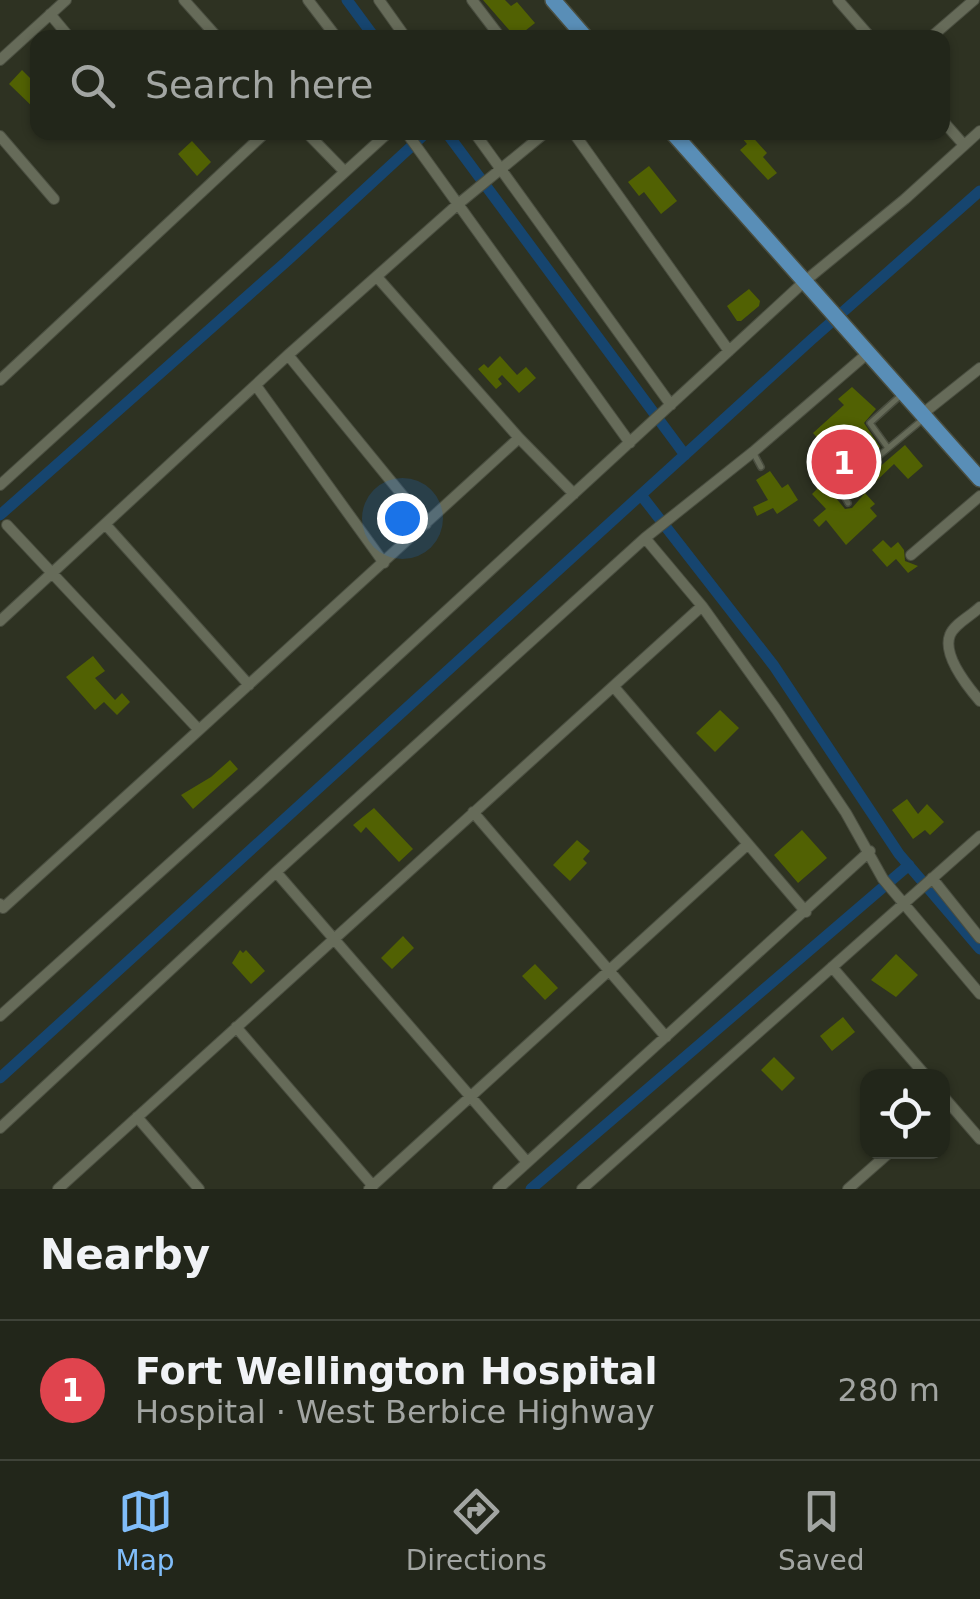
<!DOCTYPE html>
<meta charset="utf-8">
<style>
:root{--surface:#22261a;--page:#2e3227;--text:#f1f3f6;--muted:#a2a5a2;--line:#3f4339;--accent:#80bdfa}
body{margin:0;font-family:"DejaVu Sans",sans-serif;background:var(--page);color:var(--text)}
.controls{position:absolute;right:30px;bottom:30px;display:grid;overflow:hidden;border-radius:20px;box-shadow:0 2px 8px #0004}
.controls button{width:90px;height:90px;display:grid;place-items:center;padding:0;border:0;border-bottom:2px solid var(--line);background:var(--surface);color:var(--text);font:50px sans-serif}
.you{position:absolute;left:402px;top:518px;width:35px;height:35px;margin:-25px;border:8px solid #fff;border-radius:50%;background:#1a73e8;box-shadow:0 0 0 15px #1a73e833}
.badge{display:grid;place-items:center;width:65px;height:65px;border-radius:50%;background:var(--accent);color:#fff;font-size:32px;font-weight:700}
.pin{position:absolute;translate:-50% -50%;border:5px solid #fff;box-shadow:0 2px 10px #0006}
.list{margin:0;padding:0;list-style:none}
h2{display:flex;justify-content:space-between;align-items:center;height:130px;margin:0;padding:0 40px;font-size:42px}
h2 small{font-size:32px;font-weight:400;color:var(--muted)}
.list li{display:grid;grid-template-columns:65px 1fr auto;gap:30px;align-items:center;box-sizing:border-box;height:140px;padding:0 40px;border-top:2px solid var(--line)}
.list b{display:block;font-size:38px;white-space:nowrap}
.list p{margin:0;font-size:32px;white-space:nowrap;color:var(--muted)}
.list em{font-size:32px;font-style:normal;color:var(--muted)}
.icon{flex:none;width:55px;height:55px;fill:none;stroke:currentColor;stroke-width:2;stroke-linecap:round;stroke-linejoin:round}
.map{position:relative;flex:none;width:980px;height:1189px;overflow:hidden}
.search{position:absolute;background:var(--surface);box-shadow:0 2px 8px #0004;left:30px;right:30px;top:30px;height:110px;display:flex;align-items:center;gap:25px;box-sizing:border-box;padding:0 35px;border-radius:20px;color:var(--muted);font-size:38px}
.sheet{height:270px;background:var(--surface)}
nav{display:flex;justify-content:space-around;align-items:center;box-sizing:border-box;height:140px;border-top:2px solid var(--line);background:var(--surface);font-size:28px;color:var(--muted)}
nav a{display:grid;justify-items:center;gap:5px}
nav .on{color:var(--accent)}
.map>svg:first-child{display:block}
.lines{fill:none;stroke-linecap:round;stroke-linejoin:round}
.canal{stroke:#16456f;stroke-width:11}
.building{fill:#516103}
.service-casing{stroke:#4a4e40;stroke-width:8}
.minor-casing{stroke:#4a4e40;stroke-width:12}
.primary-casing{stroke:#4a4e40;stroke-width:18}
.service{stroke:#666b59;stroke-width:5}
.minor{stroke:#666b59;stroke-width:10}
.primary{stroke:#598eb7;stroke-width:15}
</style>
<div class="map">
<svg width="980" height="1189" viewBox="0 0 980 1189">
<rect width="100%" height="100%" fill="#2e3222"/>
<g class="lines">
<path class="canal" d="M347,0l28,38
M446,132l239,323
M641,495l133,171 125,188 81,95
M0,515l287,-254 140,-129
M0,1078l811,-738 169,-149
M531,1189l378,-324"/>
</g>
<path class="building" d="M483,0h22l6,6 6,-4 18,21 -19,15z
M22,70l16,16v26l-29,-28z
M737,132h11l19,21 -4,4 14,16 -9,7 -28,-30 7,-6z
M192,141l19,21 -14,14 -19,-22z
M649,166l28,35 -16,13 -17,-22 -5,4 -11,-14z
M749,289l11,12 -1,5 -18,15h-4l-10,-15z
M500,356l17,19 9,-8 10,11 -17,15 -17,-18 -4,4 4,5 -6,5 -18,-20 6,-5 4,4z
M852,387l24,22 -12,14 16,24 -49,45 14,17 7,-1 13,-15 10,11 -5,4 7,8 -31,29 -20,-25 -7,7 -6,-7 13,-11 -14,-15 12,-12 -10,-11 19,-16 -20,-22 31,-28 -6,-6z
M905,445l18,21 -15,13 -14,-15 -26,25 -6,-7z
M770,471l12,17 6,-4 10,16 -21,14 -4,-6 -16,8 -4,-9 15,-7 -12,-20z
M883,540l8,8 7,-6 6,8 1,11 13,5 -10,7 -12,-14 -9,8 -15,-17z
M93,656l12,15 -10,7 20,22 7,-7 8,9 -13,13 -13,-13 -9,8 -29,-33z
M720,710l19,18 -24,24 -19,-19z
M230,760l8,9 -45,40 -12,-14 30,-18z
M907,799l11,15 9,-10 17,18 -14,13 -5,-5 -12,9 -21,-29z
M374,808l39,41 -14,13 -33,-35 -5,6 -8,-8z
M802,830l25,28 -29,25 -24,-28z
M577,840l13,11 -7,8 4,4 -17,18 -17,-16z
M403,936l11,12 -22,21 -11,-11z
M240,950l3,3 3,-3 19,21 -14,13 -19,-21z
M896,954l22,21 -22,22 -25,-17z
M535,964l23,24 -13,12 -23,-24z
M843,1017l12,15 -23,19 -12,-15z
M774,1057l21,21 -13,13 -21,-21z"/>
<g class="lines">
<defs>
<path id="service" d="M888,448l-18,-25 30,-27
M753,452l8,15
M848,503l-4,-7 2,-6 34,-35 42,-35"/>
<path id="minor" d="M184,0l34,38
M308,0l29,38
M379,0l27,38
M472,0l29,38
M838,0l33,38
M50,14l20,24
M930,38l44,-38
M0,60l66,-60
M942,120l22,25
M306,132l39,40
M406,132l224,311
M474,132l197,273
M573,132l156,219
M0,136l54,63
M377,277l142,161
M288,355l138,169
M0,380l266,-248
M257,387l127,176
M921,415l59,-47
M0,485l389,-353
M7,525l192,205 320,-292 55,56
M106,525l143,160
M645,538l57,68 74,103 70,104 37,66 97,115
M911,555l69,-59
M980,607c-9,9 -26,17 -30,28 -8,20 18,52 30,66
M0,621l288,-266 169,-150 89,-73
M614,687l192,225
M473,812l193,225
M276,872l251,290
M932,878l48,60
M0,904l3,4 196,-178
M832,967l94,109
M0,1016l257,-231 548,-504 100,-82 75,-68
M236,1027l137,159
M942,1095l38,44
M137,1117l62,72
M0,1128l276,-256 369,-334 108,-86 115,-99
M58,1189l644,-583
M369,1189l379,-345
M498,1189l372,-338
M582,1189l398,-353
M848,1189l42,-37"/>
<path id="primary" d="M553,0l33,38
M672,132l308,347"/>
</defs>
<use href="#service" class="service-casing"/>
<use href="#minor" class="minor-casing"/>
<use href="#primary" class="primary-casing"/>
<use href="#service" class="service"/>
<use href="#minor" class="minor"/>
<use href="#primary" class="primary"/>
</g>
</svg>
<div class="controls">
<button><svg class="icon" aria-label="locate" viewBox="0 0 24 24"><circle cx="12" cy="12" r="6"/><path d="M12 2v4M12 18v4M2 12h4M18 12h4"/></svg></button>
</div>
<div class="you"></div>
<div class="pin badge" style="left:844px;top:462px;background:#e0444e">1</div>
<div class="search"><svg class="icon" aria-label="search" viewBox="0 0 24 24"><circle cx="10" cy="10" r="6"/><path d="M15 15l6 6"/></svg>Search here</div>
</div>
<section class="sheet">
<h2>Nearby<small></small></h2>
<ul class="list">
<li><span class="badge" style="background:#e0444e">1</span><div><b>Fort Wellington Hospital</b><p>Hospital · West Berbice Highway</p></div><em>280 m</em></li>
</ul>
</section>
<nav>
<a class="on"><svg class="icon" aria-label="map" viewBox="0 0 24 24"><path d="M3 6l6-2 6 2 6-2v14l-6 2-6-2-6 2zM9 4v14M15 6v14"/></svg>Map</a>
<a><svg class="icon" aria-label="directions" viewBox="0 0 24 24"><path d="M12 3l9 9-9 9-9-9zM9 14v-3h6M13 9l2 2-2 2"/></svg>Directions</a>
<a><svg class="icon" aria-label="saved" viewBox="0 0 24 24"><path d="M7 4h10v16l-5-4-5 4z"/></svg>Saved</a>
</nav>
